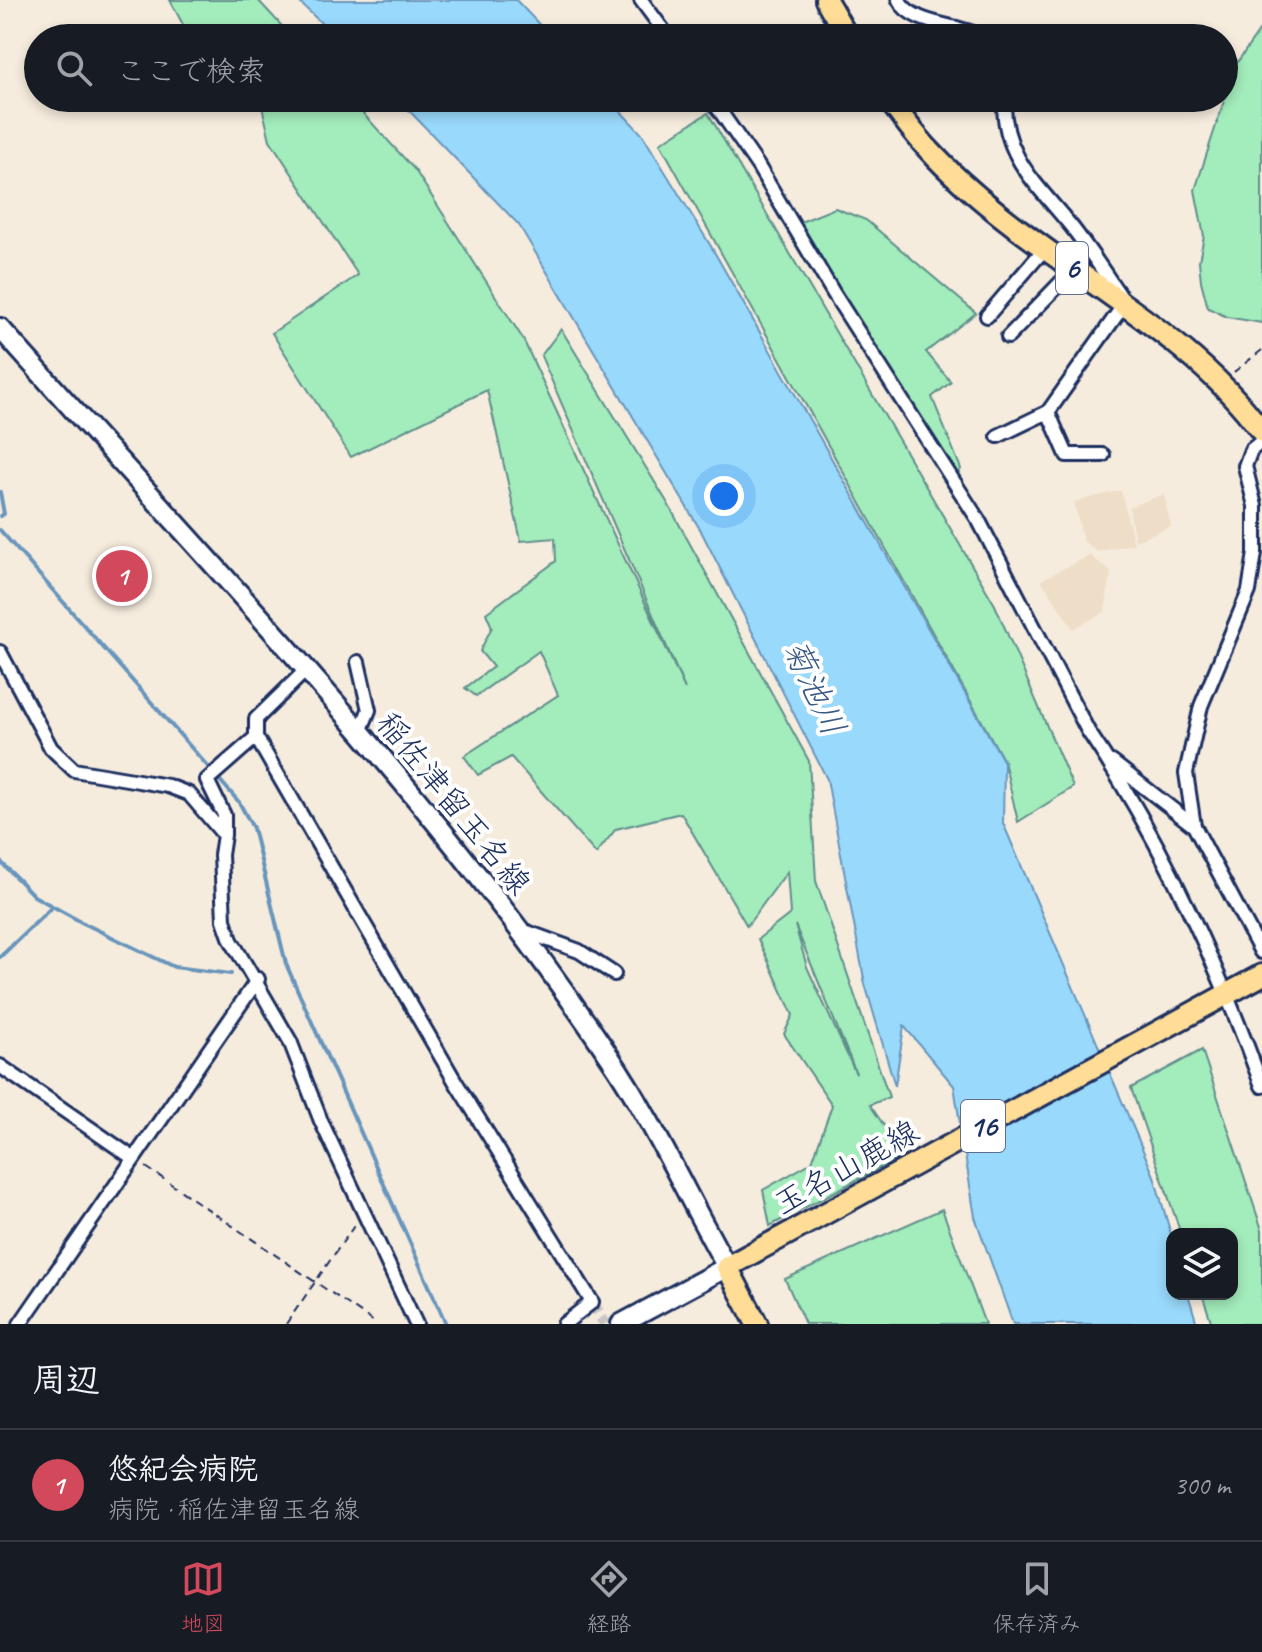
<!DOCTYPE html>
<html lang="ja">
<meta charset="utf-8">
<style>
:root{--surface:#171b24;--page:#20242c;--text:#f1f3f6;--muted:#9ea1a6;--line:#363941;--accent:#d1495b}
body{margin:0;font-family:Caveat,"Klee One",sans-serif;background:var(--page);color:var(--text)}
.controls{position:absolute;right:24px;bottom:24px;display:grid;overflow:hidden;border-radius:16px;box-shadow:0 4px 12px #0003}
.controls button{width:72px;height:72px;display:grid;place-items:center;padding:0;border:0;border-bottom:2px solid var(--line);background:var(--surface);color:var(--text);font:40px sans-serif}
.you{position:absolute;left:724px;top:496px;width:28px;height:28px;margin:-20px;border:6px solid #fff;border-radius:50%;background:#1a73e8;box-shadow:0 0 0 12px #1a73e833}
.badge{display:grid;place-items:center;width:52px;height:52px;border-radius:50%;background:var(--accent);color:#fff;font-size:26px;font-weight:700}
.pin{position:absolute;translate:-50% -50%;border:4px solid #fff;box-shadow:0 2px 8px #0006}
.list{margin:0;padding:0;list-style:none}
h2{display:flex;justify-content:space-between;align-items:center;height:104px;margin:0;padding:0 32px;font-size:34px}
h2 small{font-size:26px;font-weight:400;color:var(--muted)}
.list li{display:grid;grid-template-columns:52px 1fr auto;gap:24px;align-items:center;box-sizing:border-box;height:112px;padding:0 32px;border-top:2px solid var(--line)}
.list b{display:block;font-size:30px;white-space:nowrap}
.list p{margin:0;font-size:26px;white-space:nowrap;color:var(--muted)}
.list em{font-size:26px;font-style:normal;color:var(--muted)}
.icon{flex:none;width:44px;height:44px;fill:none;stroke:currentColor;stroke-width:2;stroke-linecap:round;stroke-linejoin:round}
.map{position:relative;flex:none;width:1262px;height:1324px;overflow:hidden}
.search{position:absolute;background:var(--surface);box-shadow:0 4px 12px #0003;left:24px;right:24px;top:24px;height:88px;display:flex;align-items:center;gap:20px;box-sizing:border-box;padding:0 28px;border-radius:44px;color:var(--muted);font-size:30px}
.sheet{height:216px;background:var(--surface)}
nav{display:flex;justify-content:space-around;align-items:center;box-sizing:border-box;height:112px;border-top:2px solid var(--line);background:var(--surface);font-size:22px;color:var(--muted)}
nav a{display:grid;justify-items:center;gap:4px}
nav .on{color:var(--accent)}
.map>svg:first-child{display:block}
.built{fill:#efdec7}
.green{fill:#a3ecbb;stroke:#5f8e8c;stroke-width:2;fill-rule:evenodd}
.water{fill:#99d9fb;stroke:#6795bc;stroke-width:2}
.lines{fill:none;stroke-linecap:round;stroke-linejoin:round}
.stream{stroke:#6795bc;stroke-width:4}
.minor-tunnel{stroke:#cac6c4;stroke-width:12;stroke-dasharray:12 6;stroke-linecap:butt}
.minor-casing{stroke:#1b2f5e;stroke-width:18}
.secondary-casing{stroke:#1b2f5e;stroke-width:24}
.primary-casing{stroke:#1b2f5e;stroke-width:26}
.path{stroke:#1b2f5e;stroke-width:2;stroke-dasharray:8 6;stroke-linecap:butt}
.minor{stroke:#fff;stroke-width:12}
.secondary{stroke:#fff;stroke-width:18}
.primary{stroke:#ffdd96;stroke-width:20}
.labels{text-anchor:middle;stroke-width:8;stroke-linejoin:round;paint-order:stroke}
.shield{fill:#fff;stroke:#5f6d8e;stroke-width:2}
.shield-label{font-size:30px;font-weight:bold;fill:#1b2f5e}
.street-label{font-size:32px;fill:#1b2f5e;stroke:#fff}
.water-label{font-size:34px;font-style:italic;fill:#3a5a85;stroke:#fff}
</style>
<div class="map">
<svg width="1262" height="1324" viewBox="0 0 1262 1324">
<rect width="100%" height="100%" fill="#f6ecde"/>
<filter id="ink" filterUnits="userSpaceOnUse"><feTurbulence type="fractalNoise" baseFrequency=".0125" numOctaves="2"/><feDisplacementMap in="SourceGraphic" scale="16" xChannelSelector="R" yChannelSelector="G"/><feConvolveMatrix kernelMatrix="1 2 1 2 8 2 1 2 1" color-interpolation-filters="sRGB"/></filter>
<g filter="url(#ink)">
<path class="built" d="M1121,490l13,54 -37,8 -14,-11 -9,-39z
M1164,494l7,33 -36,14 -6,-34z
M1090,555l21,17 -6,40 -32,17 -32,-49z"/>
<path class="green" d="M170,0h88l35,38h-103z
M1262,27v296l-35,-6 -19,-9 -7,-27 -2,-20 5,-25 -9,-46 41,-126z
M260,98h89l66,72 108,169 162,350 -144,-333 20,-27 106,173 142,259 7,120 73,216 -19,8 34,50 -134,71 -7,-36 49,-28 20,-57 -48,-71 9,-19 -35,-76 32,-25 -3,-42 -40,54 -66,-113 -65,16 -20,25 -85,-97 -33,18 -14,-19 94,-61 -19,-44 -63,45 -11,-8 28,-21 -13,-16 12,-24 -6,-14 70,-52 -1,-23 -34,3 -34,-151 -136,67 -79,-124 86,-58 -88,-135zM795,925l61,148v1l-49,-107z
M708,113l287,492 78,182 -55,35 -14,-61 -344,-618z
M835,208l31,12 110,93 -50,39 25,30 -19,15 29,72 -5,8 -158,-254z
M1202,1050l60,180v94h-50l-10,-30h30v-60h-51l-50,-146z
M942,1209l43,115h-180l-20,-45z"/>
<path class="water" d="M297,0h219l36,38h-215z
M397,98h211l34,36 70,114 292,514 -1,61 151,353 18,62v56h16l9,30h-184l-38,-107 -21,-131 -50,-60 -9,60 -30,-102 -38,-205 -126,-248 -182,-306z"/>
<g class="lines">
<path class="stream" d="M0,492l4,22 -4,2
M0,530l239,272 14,26 33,136 160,360
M0,861l34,35 49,27 91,44 57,7
M0,957l52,-50"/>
<path class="minor-tunnel" d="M592,1302l13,22"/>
<defs>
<path id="minor" d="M641,0l28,38
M899,0c13,26 62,24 85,38
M711,98l47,68 76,128 145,227 109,210c74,109 129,232 174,355
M1004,98c-2,58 33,86 67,128 19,24 36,51 54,77l-77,109 19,43h36
M987,316l59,-69
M1008,337l66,-68
M998,436l50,-24
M0,652l51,96 23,22 94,16 21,8 35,41 -3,20 3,65 7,20 59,101 31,80 95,203
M358,662l11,48 -9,22
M305,671l-49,48v18l199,344 137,221 -28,22
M1112,762l82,64
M224,835v-20l-17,-35 49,-43
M519,929l60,22 35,23
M1261,952l-67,-126 -8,-53 15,-67 48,-115 6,-38v-47l-10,-40 6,-16 11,-9
M0,1066l133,92
M20,1324l238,-345"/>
<path id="secondary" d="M0,328c209,235 433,465 609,728 43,63 80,144 118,211l-106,57"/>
<path id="primary" d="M826,0l22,38
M887,98c14,17 27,36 42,52 41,45 96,85 146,120 67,47 138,94 187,162
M757,1324l-30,-57 535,-292"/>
</defs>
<use href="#minor" class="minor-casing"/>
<use href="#secondary" class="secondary-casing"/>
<use href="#primary" class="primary-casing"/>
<path class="path" d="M1234,372l28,-22
M146,1167l231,157
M286,1324l70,-101"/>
<use href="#minor" class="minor"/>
<use href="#secondary" class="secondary"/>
<use href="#primary" class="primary"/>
</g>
</g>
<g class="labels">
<g class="shield">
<rect x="1056" y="242" width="32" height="52" rx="6"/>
<rect x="961" y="1100" width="44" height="52" rx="6"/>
</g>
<g class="shield-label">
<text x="1072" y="278">6</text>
<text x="983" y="1136">16</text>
</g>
<g class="street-label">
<text transform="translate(454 803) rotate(51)" y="11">稲佐津留玉名線</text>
<text transform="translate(846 1167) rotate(-29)" y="11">玉名山鹿線</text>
</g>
<g class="water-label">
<text transform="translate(815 687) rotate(65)" y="12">菊池川</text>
</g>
</g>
</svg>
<div class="controls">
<button><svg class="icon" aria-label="layers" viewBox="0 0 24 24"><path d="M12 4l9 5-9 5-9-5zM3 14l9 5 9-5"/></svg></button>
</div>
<div class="you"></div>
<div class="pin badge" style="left:122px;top:576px">1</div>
<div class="search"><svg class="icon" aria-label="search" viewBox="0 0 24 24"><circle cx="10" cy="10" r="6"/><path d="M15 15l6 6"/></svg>ここで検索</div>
</div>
<section class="sheet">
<h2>周辺<small></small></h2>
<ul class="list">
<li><span class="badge">1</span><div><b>悠紀会病院</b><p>病院 · 稲佐津留玉名線</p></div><em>300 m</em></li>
</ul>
</section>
<nav>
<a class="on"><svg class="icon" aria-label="map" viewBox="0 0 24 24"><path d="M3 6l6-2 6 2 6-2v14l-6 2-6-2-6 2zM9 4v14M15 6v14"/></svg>地図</a>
<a><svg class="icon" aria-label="directions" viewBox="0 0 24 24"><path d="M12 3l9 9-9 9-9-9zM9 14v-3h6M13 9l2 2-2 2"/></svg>経路</a>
<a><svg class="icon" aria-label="saved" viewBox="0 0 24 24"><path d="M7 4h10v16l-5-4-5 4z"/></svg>保存済み</a>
</nav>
